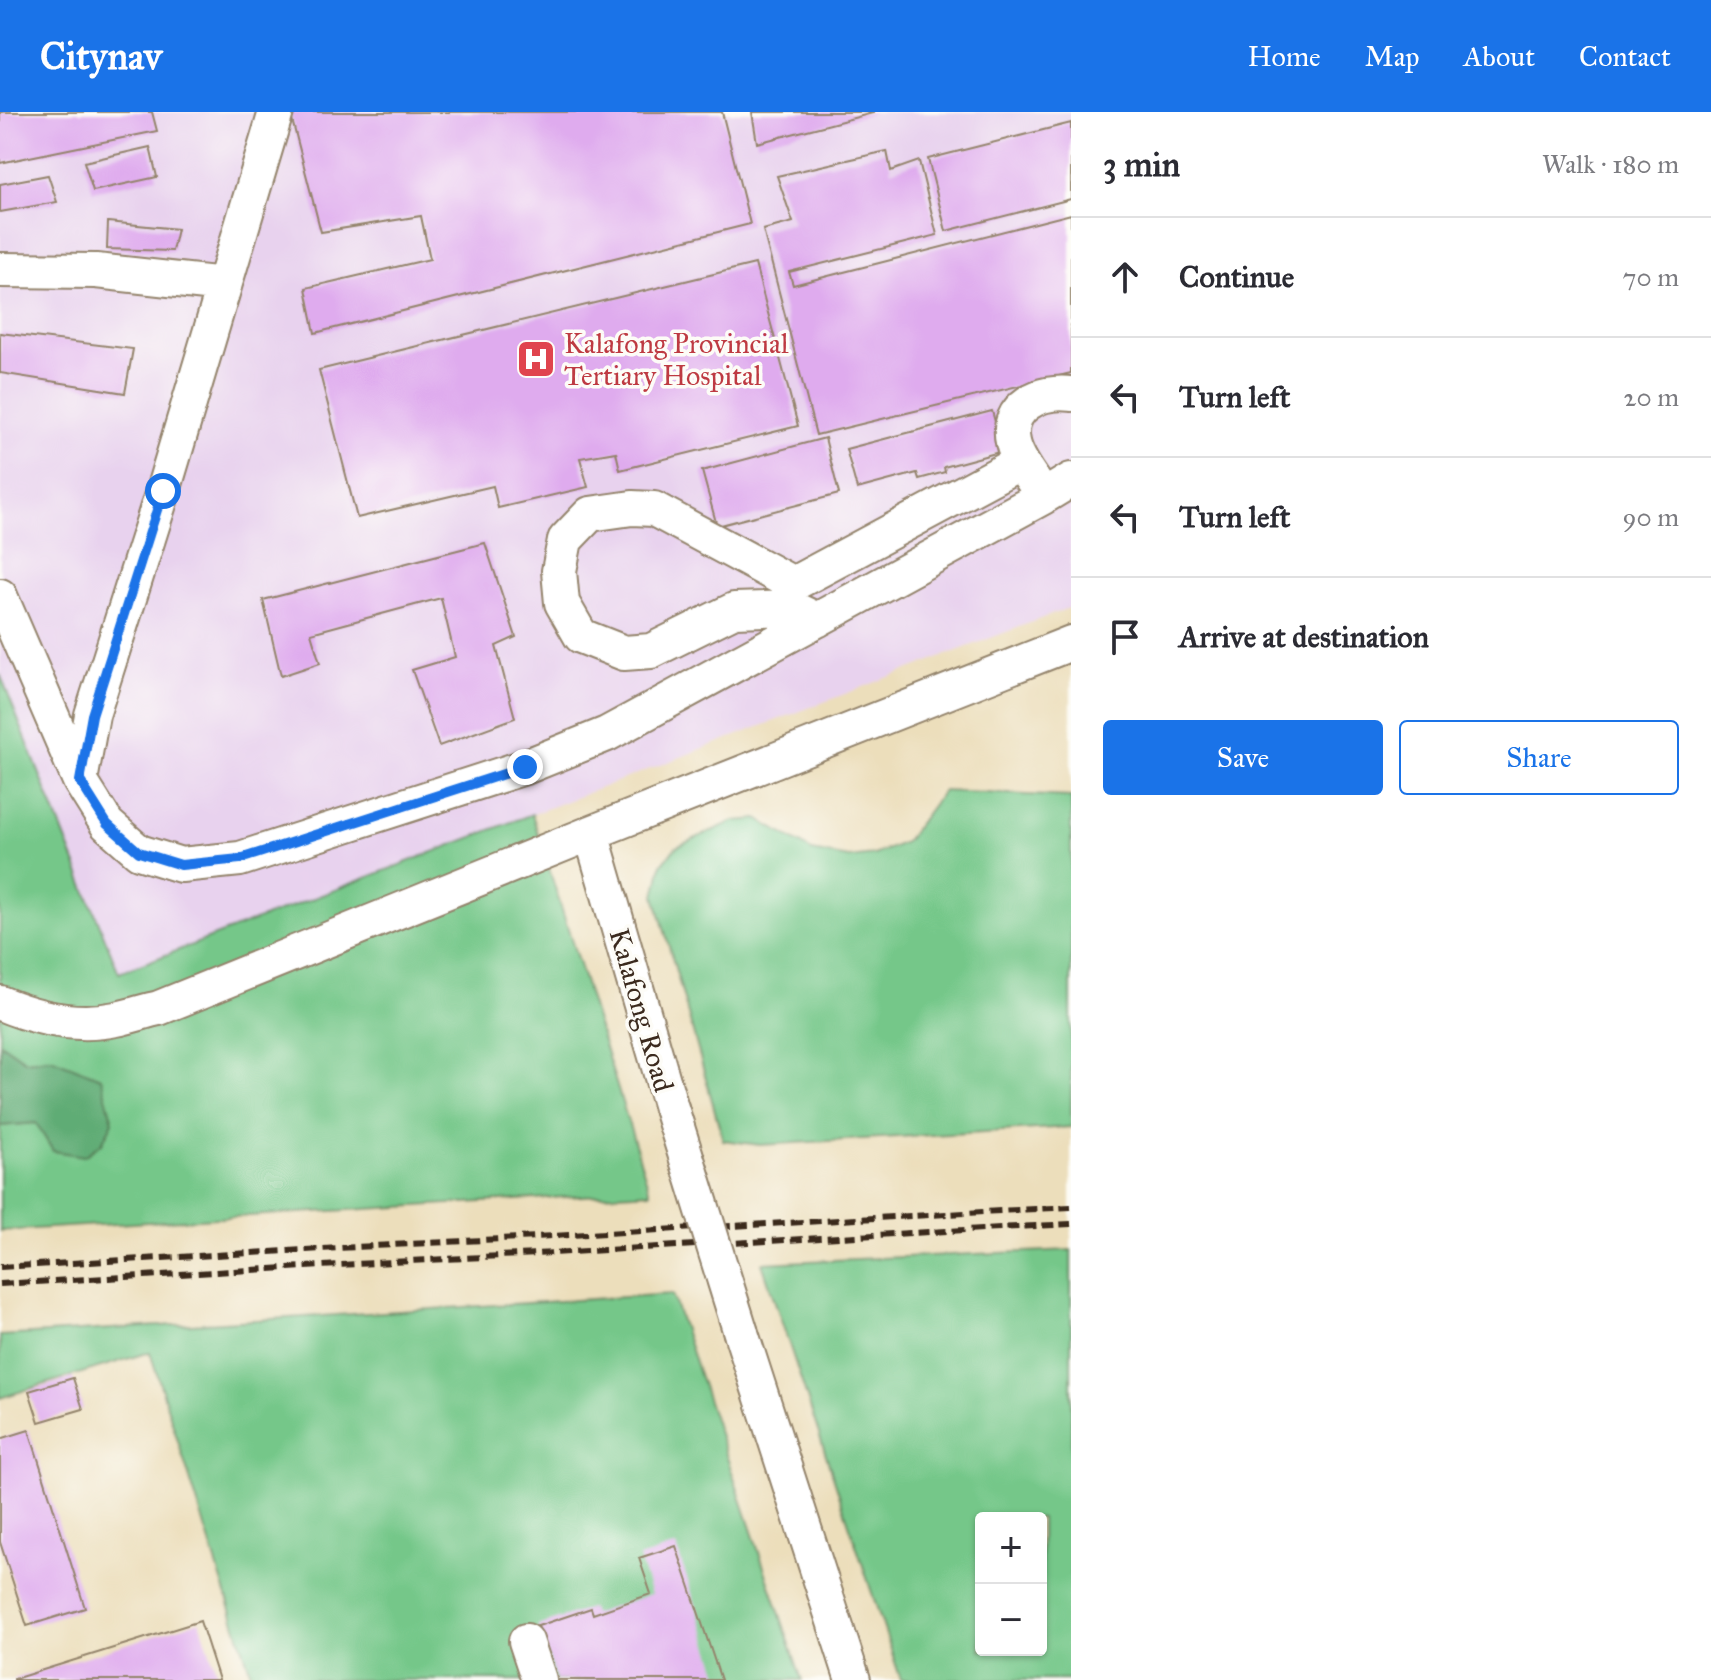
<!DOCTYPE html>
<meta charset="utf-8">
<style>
:root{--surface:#fff;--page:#f2f2f3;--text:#2b2b33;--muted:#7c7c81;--line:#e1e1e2;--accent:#1a73e8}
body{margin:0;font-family:"IM FELL Great Primer",serif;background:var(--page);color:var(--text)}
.controls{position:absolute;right:24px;bottom:24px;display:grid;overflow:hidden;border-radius:8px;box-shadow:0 2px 6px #0004}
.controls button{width:72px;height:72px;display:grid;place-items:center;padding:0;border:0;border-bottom:2px solid var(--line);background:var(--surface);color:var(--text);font:40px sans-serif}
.stop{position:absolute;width:24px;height:24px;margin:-18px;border:6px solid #1a73e8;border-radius:50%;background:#fff}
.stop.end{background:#1a73e8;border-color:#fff;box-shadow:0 2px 8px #0008}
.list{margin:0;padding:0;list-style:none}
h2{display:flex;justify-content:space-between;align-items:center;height:104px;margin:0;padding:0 32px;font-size:34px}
h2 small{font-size:26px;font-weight:400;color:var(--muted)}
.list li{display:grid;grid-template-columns:52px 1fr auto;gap:24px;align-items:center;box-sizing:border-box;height:120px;padding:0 32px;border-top:2px solid var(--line)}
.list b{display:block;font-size:30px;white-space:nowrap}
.list em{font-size:26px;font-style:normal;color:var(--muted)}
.actions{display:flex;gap:16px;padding:24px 32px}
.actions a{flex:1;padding:18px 0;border:2px solid var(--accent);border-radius:8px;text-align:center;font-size:28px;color:var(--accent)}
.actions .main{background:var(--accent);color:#fff}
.icon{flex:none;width:44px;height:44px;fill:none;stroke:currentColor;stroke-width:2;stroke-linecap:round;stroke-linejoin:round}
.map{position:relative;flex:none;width:1071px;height:1568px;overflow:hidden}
header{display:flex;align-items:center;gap:48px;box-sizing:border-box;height:112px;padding:0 40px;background:var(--accent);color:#fff}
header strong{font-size:38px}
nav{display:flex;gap:44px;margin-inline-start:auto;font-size:28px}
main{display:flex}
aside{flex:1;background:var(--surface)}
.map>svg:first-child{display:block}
.built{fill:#e8d2ee}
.green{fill:#74c789;stroke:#587854;stroke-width:2;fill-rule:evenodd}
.forest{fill:#5fac75;stroke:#4d6b4a;stroke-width:2}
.building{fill:#dfabee}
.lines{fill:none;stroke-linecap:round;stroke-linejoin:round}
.minor-casing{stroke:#94846c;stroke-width:38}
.minor{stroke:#fff;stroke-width:34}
.rail{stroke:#3b2a1e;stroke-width:6;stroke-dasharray:12 6;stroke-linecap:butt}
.minor-bridge-casing{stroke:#94846c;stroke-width:38;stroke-linecap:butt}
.minor-bridge{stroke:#fff;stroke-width:34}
.route{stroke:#1a73e8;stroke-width:10}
.labels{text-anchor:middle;stroke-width:7;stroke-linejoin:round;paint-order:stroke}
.health-label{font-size:28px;fill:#be3a42;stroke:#fdfcf7;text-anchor:start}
.street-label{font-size:28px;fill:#3b2a1e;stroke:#fdfcf7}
</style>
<header>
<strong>Citynav</strong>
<nav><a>Home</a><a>Map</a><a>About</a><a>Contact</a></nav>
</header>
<main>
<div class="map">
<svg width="1071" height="1568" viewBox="0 0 1071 1568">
<rect width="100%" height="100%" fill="#fdfcf7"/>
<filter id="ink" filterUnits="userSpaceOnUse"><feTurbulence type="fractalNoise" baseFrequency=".0125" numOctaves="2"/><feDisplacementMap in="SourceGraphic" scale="16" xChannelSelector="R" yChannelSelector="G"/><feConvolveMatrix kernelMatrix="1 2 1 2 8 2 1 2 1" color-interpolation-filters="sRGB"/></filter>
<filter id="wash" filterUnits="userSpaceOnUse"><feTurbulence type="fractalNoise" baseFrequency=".006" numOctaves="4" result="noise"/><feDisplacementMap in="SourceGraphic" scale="32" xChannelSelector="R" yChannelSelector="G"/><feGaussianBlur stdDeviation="1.8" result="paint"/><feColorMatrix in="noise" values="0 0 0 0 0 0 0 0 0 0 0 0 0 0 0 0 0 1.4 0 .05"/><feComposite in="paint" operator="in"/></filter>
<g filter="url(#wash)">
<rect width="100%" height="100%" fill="#ecdebb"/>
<path class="built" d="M0,0h1071v495l-952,366 -119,-299z"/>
<path class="green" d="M0,562l119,299 413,-159 118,378 -650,39v-105l37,-3 16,28 -2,-93 -25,3 -26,-18z
M943,679l128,6v330l-311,18 -37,-5 -68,-244 7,-32 14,-17 58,-26 24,-2 54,32 37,7 25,-3 31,-13z
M1071,1138v430h-170l-139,-417zM981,1406h60v132h-60z
M672,1182l130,386h-549l-103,-328 -150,46v-62z"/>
<path class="forest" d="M0,931l26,18 25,-3 50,20 12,44 -11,21 -18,13 -31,-5 -17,-28 -36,3z"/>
<g id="blocks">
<path class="building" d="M0,0h152l5,19 -157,32z
M290,0h432l28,112 -435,109 -9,-45 124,-29 -9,-43 -100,16z
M752,0h121v1l-116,30z
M1071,11v76l-125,32 -18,-72z
M150,35l7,30 -64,14 -9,-29z
M887,39l4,20 28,-10 18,74 -148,37 4,13 278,-71v159l-255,62 -53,-205 30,-8 -16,-46z
M48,63l9,27 -57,10v-28z
M108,110l69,7 -5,22 -65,-2z
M755,152l43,162 -178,44 -4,-18 -36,6 8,29 -90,21 -5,-22 -136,32 -38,-148z
M0,221l133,16 -8,44 -125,-20z
M992,299l11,40 -59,16 1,5 -26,7 -2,-6 -60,16 -11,-40z
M825,326l14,56 -122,32 -15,-55z
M485,431l31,94 -20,9 19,72 -76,28 -27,-76 43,-13 -14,-59 -130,35 9,30 -39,13 -18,-76z
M73,1266l10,31 -44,13 -10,-31z
M29,1318l56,178 -58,18 -27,-84v-103z
M676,1434l45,134h-165l-18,-54 53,-18 2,6 58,-20 -12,-36z
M200,1509l19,59h-205v-1z"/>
</g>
</g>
<g filter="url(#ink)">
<use href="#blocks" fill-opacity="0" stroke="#94846c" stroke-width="2"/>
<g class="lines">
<defs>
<path id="minor" d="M276,0l-113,379 -71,224 -12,66 27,43 32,28 42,13 59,-6 285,-92 82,-33 436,-237 28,-17
M0,158l96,1 128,14
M1034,370c-8,-12 -18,-25 -21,-40 -8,-36 28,-52 58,-48
M0,484l80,185
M817,508l-25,-12 -58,2 -83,41 -27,2 -43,-17 -19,-33 -3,-32 6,-31 25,-26 42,-6 22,1 139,75 228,-122
M591,721l80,275
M0,891c36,15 78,24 116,16 15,-3 29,-8 43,-11l432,-175 480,-190
M741,1221l112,347
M526,1529l13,39"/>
</defs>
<use href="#minor" class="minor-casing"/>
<use href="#minor" class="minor"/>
<path class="rail" d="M0,1155l1071,-60
M0,1172l1071,-60"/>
<defs>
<path id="minor-bridge" d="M671,996l70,225"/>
</defs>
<use href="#minor-bridge" class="minor-bridge-casing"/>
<use href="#minor-bridge" class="minor-bridge"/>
</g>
</g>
<g class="lines" filter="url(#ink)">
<path class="route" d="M163,379l-71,224 -12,66 27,43 32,28 42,13 59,-6 285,-92"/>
</g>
<defs>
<symbol id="hospital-square" viewBox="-11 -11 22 22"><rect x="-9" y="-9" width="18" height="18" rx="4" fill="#e0444e" stroke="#fdfcf7"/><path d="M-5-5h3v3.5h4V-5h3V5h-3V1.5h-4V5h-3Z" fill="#fff"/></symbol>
</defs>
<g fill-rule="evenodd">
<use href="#hospital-square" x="514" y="225" width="44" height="44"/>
</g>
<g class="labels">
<g class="health-label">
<text x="564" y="241">Kalafong Provincial<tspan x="564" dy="32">Tertiary Hospital</tspan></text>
</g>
<g class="street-label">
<text transform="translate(642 898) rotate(74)" y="10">Kalafong Road</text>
</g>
</g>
</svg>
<div class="controls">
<button>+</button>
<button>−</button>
</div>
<div class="stop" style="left:163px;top:379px"></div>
<div class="stop end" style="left:525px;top:655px"></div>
</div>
<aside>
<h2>3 min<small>Walk · 180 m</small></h2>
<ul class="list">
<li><svg class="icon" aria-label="ahead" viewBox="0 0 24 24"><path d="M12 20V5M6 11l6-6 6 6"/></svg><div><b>Continue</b></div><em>70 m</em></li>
<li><svg class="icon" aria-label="left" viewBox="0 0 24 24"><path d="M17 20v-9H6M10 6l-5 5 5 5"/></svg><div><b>Turn left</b></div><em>20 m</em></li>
<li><svg class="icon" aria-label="left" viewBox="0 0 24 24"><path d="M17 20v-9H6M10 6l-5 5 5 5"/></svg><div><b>Turn left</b></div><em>90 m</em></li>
<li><svg class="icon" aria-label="arrive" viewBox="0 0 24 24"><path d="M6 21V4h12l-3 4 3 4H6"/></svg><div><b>Arrive at destination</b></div></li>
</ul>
<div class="actions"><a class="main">Save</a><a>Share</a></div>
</aside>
</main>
